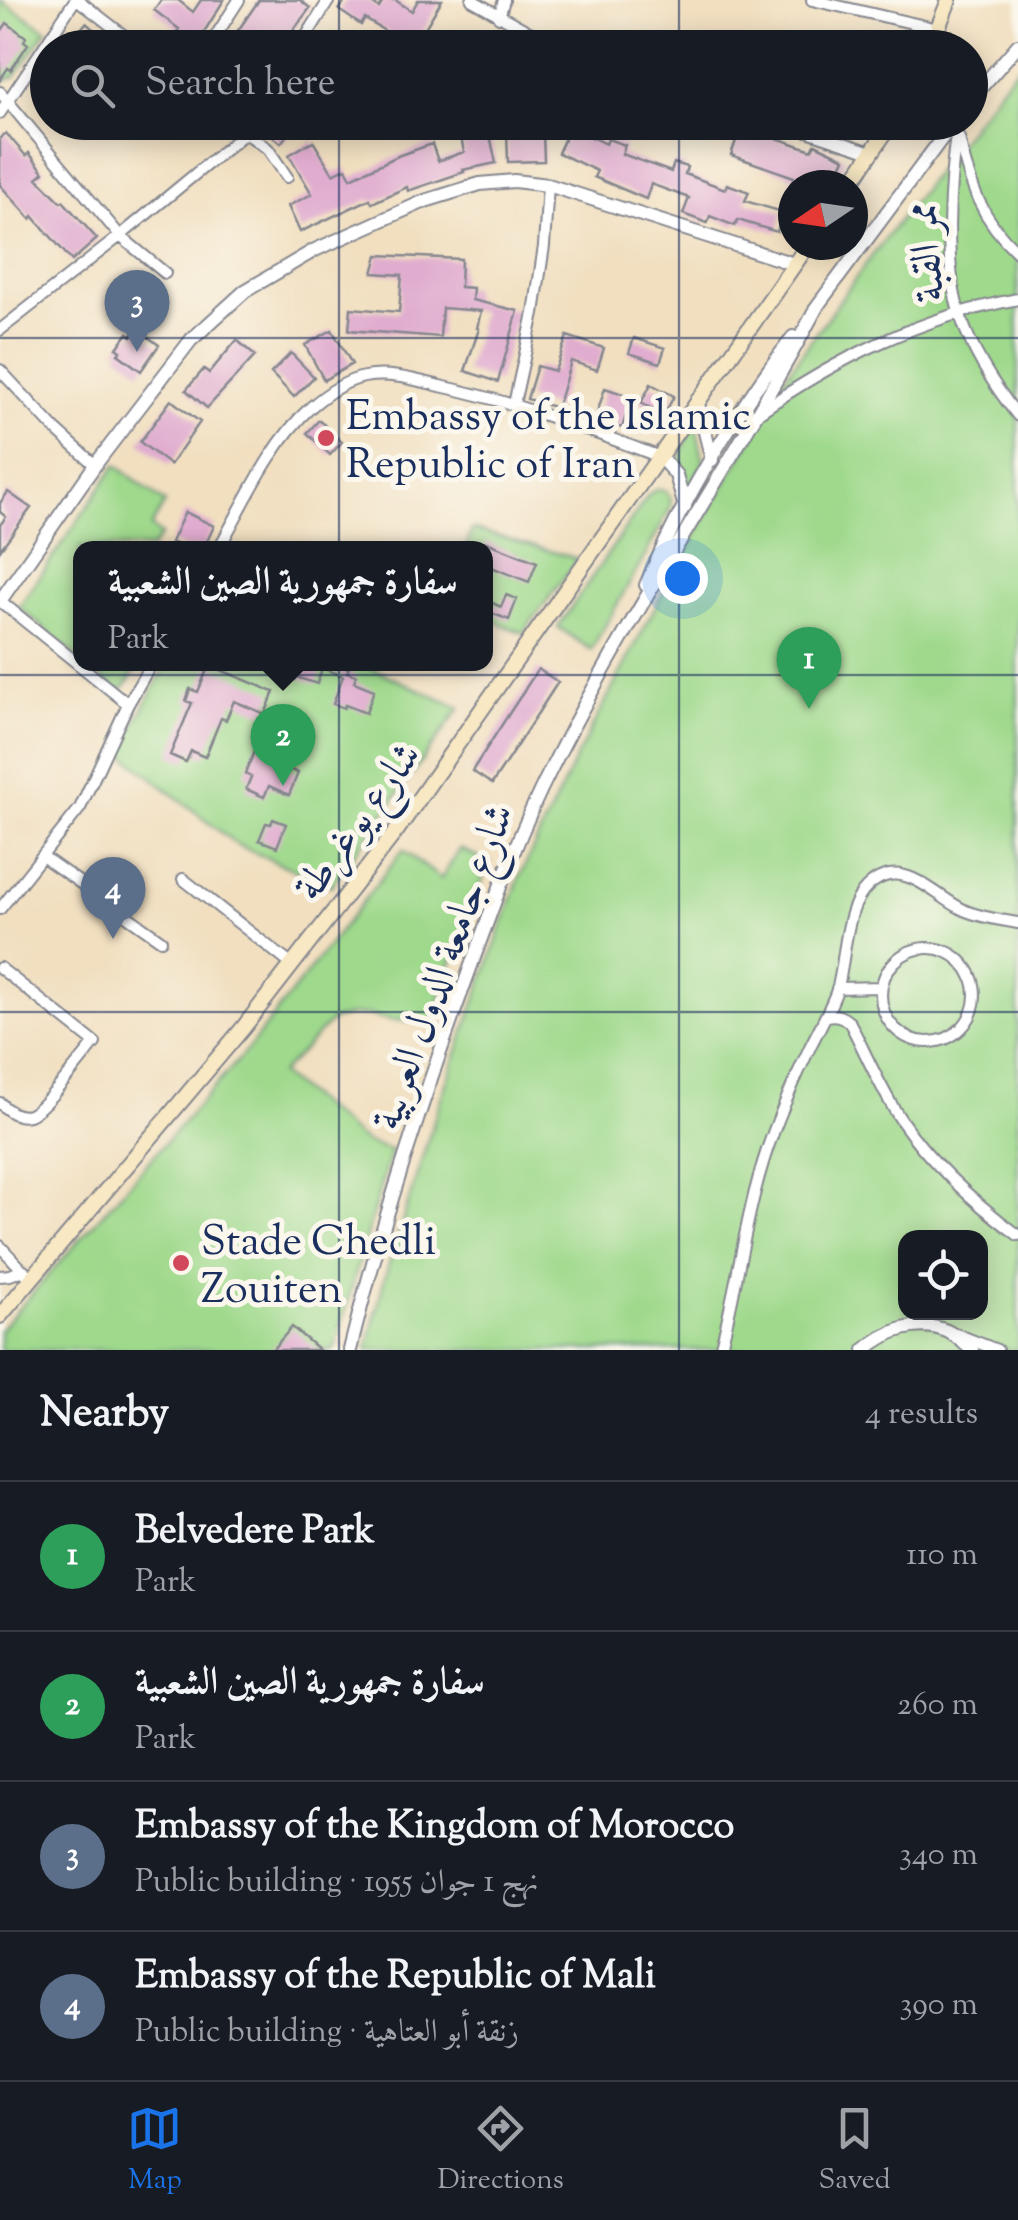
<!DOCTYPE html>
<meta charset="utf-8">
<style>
:root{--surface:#171b24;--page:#242831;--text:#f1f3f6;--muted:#9ea1a6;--line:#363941;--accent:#1a73e8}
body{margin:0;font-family:"Sorts Mill Goudy",Amiri,serif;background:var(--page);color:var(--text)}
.controls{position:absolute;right:30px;bottom:30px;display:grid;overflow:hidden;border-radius:20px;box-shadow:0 5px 25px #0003}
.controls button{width:90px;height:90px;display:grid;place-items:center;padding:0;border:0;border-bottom:2px solid var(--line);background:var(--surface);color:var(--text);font:50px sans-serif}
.compass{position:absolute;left:778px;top:170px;width:90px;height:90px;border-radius:50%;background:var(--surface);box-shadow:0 5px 25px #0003;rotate:257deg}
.you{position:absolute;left:682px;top:578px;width:35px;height:35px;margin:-25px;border:8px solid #fff;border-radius:50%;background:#1a73e8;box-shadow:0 0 0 15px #1a73e833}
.badge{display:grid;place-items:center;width:65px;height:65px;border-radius:50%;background:var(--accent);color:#fff;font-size:32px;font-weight:700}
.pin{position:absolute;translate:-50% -82px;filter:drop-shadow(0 2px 5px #0008)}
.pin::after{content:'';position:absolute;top:52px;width:35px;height:30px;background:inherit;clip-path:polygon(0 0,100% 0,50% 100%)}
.popup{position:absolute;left:73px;top:541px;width:420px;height:130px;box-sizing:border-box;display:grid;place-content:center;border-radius:20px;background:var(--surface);filter:drop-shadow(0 2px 8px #0005);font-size:32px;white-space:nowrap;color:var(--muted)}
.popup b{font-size:38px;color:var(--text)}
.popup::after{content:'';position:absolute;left:50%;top:100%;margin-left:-20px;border:20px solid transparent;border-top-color:var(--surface)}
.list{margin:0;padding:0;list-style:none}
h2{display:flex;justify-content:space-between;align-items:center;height:130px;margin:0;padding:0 40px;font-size:42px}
h2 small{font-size:32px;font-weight:400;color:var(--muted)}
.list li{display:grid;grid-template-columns:65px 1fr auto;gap:30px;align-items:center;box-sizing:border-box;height:150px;padding:0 40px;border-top:2px solid var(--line)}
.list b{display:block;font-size:38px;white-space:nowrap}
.list p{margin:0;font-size:32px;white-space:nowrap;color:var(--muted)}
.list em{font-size:32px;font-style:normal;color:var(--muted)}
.icon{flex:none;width:55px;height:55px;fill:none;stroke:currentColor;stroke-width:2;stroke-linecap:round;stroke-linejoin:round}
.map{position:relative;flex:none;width:1018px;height:1350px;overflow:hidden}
.search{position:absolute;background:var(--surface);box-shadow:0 5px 25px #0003;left:30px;right:30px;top:30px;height:110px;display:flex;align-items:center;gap:25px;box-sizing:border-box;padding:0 35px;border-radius:55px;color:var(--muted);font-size:38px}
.sheet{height:730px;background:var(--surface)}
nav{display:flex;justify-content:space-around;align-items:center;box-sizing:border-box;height:140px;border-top:2px solid var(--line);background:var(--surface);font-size:28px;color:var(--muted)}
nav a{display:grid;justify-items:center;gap:5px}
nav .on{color:var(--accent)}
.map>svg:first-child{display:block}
.green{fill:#9fd98c;stroke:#5d8475;stroke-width:2.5;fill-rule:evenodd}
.building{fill:#e0accf}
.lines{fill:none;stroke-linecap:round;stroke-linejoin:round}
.minor-casing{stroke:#86878f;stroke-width:14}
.tertiary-casing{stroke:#86878f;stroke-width:16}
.secondary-casing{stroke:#86878f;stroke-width:18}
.minor{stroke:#fff;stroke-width:10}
.tertiary{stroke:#fff;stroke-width:12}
.secondary{stroke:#f8e8c3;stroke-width:14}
.grid{fill:none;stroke:#1b2f5e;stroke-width:2.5;stroke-opacity:0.55}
.poi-dot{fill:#d1495b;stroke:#fbf7ec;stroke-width:4}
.labels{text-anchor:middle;stroke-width:10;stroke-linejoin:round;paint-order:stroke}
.street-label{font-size:42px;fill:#1b2f5e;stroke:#fbf7ec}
.poi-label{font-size:42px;fill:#1b2f5e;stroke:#fbf7ec;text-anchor:start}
</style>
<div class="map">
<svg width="1018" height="1350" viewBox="0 0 1018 1350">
<rect width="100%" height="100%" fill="#fbf7ec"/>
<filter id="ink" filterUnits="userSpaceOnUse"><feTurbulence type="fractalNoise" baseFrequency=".01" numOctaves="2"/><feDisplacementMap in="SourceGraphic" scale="20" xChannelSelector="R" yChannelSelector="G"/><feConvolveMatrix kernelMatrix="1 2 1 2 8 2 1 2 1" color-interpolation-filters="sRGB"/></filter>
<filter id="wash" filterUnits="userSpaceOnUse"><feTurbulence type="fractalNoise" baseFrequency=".0048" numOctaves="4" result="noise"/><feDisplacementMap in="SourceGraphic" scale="40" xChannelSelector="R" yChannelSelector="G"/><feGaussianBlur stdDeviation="2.25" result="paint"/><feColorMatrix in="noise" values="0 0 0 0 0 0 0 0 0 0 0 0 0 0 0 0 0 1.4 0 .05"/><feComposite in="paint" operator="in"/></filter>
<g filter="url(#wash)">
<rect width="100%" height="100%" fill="#f1dfc0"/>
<path class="green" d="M0,0l47,30 -32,46 -10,4 -5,-1z
M1018,67v1283h-651l17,-70 57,-182 78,-220 58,-122 95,-181 81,-139 36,-65 77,-107 140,-184zM906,1238h74v74h-74z
M695,422l9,40 -16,27c-11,-30 -8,-39 7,-67z
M116,465l49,38 -14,24 10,8 -9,13h-72v111l-61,-52z
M657,489l8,1 5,7 1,10 -31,58 -49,85 -33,-23 91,-133z
M472,529l106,30 -55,74 -37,-15v-70h-20z
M86,664h53l-14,23 -4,3 -5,-1z
M167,664h196l97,44 -129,178 -94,-41 -117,-93z
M460,849l30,13 -23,55 -35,105 -41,-2 -22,-5h-17l-20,5 -52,54 85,68 26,8 -57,200h-334v-20l248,-281 155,-199 38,29z"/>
<g id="blocks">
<path class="building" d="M161,0h17l15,12 8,-12h23l-30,48h-28l13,-19 -25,-19z
M259,0h41l10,8 -18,24 3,2 -10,14h-59z
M346,0h21l12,8 5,-8h11l17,11 6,-11h24l-29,48 -48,-29 -4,6 -22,-15z
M7,23l19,14 -2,4 4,3 -17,26 -3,-2 -8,12v-47z
M86,23l29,25h-41l-5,-5z
M266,122h31l-16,21 -19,-15z
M487,122l9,41 -33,7 1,2 -56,19 -1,-4 -35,16 -2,-4 -70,33 -12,-26 24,-12 -23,-39 24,-14 20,33 13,-6 5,10 49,-23 32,-11 6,17 26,-9 -5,-24z
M741,126l71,24 3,-6 30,14 -10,23 -7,-3 -2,7h-35l3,-8 -63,-22z
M570,127l36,17 2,-5 17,6 -3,9 49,18 3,-9 13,4 -2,7 40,15 2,-5 22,8 -4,9 38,11 -6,20 -39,-12 -3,6 -25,-10 -3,7 -24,-9 6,-16 -38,-14 -5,15 -52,-22 3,-6 -39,-18z
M543,131l1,30 -36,1 -1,-29z
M6,133l20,23 3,-3 15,19 -7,6 24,24 2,-1 34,38 -25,22 -39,-45 -2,3 -31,-34v-47z
M378,255l83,4 -1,28 13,1 -1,12 46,11 -20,71 -33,-11 14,-42 -2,-1 4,-17 -39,-3 -2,29 -91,-7 2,-22 48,4 3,-37 -29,-2z
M137,329l22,16 -18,26 -23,-17 3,-3 -4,-3 11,-15 4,3z
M332,330l20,34 -28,16 -19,-35z
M567,336l37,12 -7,22 -26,-9 -14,47 -30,-9 10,-33 18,5z
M634,338l31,10 -5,15 -31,-10z
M237,340l18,16 -48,52 -21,-18 18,-21 5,4z
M291,353l23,24 -20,20 -23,-24z
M651,384l23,12 -10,19 -23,-12z
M605,388l27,9 -10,31 -27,-8z
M171,400l29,22 -30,43 -30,-23z
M319,420l23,22 -12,13 -23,-22z
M8,492l23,16 -31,42v-25l6,-8 -6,-5v-9z
M185,512l29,14 -10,22h-19l-14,-6z
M486,542l51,20 -8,20 -43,-17z
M506,595l11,4 -8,21 -23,-9v-11l15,7z
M288,664h49l12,4 -2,4 9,3 -2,7 20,8 -8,23 -21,-8 -1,3 -11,-4 10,-28 -21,-8 -5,16 -21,-7 -1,3 -12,-4z
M209,665l65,27 -9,22 -31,-13 -8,19 -5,-2 -16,39 -14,-6 -5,11 -16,-7 22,-52 -6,-2 4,-12 8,3z
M538,669l20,13 -66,102 -20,-13z
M257,744l33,14 -4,10 12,5 -9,22 -20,-9 -5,11 -18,-8 5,-12 -6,-3z
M273,819l13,5 -9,23 -18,-7 7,-17 5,1z
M292,1327l27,23h-47z"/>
</g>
</g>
<g filter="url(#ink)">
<use href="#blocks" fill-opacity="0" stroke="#86878f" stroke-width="2.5"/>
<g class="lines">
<defs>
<path id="minor" d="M78,0l62,48
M472,0l86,48
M812,0l126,29
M499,17l5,-17
M208,48l31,-48
M299,48l30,-48
M0,92l120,144 45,37
M0,113l75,-113
M231,122l37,27 19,28
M780,122l91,30
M957,128c-8,54 -14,135 3,187 12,36 34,71 58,101
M959,138c11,48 22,81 59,115
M0,330l120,-94 124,-102 8,-12
M0,370l55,59 40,36
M514,404l20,-91 10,-67 4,-61
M757,414c80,-56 164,-97 261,-115
M219,548c26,-46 52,-105 92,-141 15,-13 34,-26 53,-30 25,-5 52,3 76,9 76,16 148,44 220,71
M0,601l128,103
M42,856l119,84
M183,879l109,86
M0,909l80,-101 48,-104 23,-40
M881 995a47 47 0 1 1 94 0a47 47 0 1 1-94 0Z
M0,968l95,75c-13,15 -51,67 -66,72 -12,3 -21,-4 -29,-12
M837,988l44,-1
M826,1016c11,-2 16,0 24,7 17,33 31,67 51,97 31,45 74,83 117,115
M0,1246l32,34
M0,1276l10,-1 14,-5
M956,1334l41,16
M720,1350c18,-66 25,-134 47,-200 12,-36 28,-71 44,-105 9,-18 19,-36 26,-55 11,-35 4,-99 48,-114 28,-9 57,25 81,35 17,7 35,9 52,12"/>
<path id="tertiary" d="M970,100l48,-55
M815,309l139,-187
M697,400l15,60
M660,457l16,18 9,32
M646,585c36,-85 91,-175 147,-248
M0,601l95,-136 96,-125 54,-49 70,-41 110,-49 55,-17 34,-3 34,4 246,79
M350,1350c31,-127 73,-253 118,-376 25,-68 49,-138 82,-203 80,-161 184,-308 268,-466
M865,1350c21,-19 53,-31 82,-19 9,4 18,13 25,19"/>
<path id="secondary" d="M930,48l19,-48
M850,185l42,-63
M0,1316l243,-288 154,-198 411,-585"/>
</defs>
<use href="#minor" class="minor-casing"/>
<use href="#tertiary" class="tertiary-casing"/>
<use href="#secondary" class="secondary-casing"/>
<use href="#minor" class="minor"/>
<use href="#tertiary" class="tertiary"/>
<use href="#secondary" class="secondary"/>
</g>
</g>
<path class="grid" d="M339,0v48M679,0v48M339,122v1228M679,122v1228M0,338h1018M0,675h1018M0,1012h1018"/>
<g class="poi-dot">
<circle cx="326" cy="438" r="10"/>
<circle cx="181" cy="1263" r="10"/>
</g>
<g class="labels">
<g class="street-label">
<text transform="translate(924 252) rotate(-95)" y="15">ممر القبة</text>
<text transform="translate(356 820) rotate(-54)" y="15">شارع يوغرطة</text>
<text transform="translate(441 966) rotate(-70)" y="15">شارع جامعة الدول العربية</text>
</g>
<g class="poi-label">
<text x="346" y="429">Embassy of the Islamic<tspan x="346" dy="48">Republic of Iran</tspan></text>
<text x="201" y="1254">Stade Chedli<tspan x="201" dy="48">Zouiten</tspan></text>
</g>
</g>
</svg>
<div class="controls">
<button><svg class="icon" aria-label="locate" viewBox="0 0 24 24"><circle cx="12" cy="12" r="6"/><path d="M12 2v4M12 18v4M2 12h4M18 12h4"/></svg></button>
</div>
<svg class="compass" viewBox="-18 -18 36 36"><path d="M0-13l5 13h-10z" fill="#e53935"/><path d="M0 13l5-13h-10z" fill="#9ea1a6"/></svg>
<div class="you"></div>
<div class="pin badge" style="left:809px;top:709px;background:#2e9e5b">1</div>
<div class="pin badge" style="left:283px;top:786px;background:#2e9e5b">2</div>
<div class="popup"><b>سفارة جمهورية الصين الشعبية</b>Park</div>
<div class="pin badge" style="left:137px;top:352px;background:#5c6f8a">3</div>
<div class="pin badge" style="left:113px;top:939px;background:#5c6f8a">4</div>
<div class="search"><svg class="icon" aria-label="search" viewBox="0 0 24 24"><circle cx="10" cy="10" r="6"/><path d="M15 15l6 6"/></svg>Search here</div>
</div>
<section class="sheet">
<h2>Nearby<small>4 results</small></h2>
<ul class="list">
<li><span class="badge" style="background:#2e9e5b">1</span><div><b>Belvedere Park</b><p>Park</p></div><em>110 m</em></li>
<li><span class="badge" style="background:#2e9e5b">2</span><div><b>سفارة جمهورية الصين الشعبية</b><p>Park</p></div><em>260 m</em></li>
<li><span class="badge" style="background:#5c6f8a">3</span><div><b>Embassy of the Kingdom of Morocco</b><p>Public building · نهج 1 جوان 1955</p></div><em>340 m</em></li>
<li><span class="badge" style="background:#5c6f8a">4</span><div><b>Embassy of the Republic of Mali</b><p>Public building · زنقة أبو العتاهية</p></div><em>390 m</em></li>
</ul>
</section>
<nav>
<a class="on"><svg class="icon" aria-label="map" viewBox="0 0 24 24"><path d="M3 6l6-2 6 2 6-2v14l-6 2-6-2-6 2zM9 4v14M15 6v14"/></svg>Map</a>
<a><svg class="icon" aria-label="directions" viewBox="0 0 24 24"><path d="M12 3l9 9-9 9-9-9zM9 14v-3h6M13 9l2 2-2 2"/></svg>Directions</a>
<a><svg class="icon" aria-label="saved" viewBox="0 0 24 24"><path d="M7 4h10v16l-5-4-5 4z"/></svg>Saved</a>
</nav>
